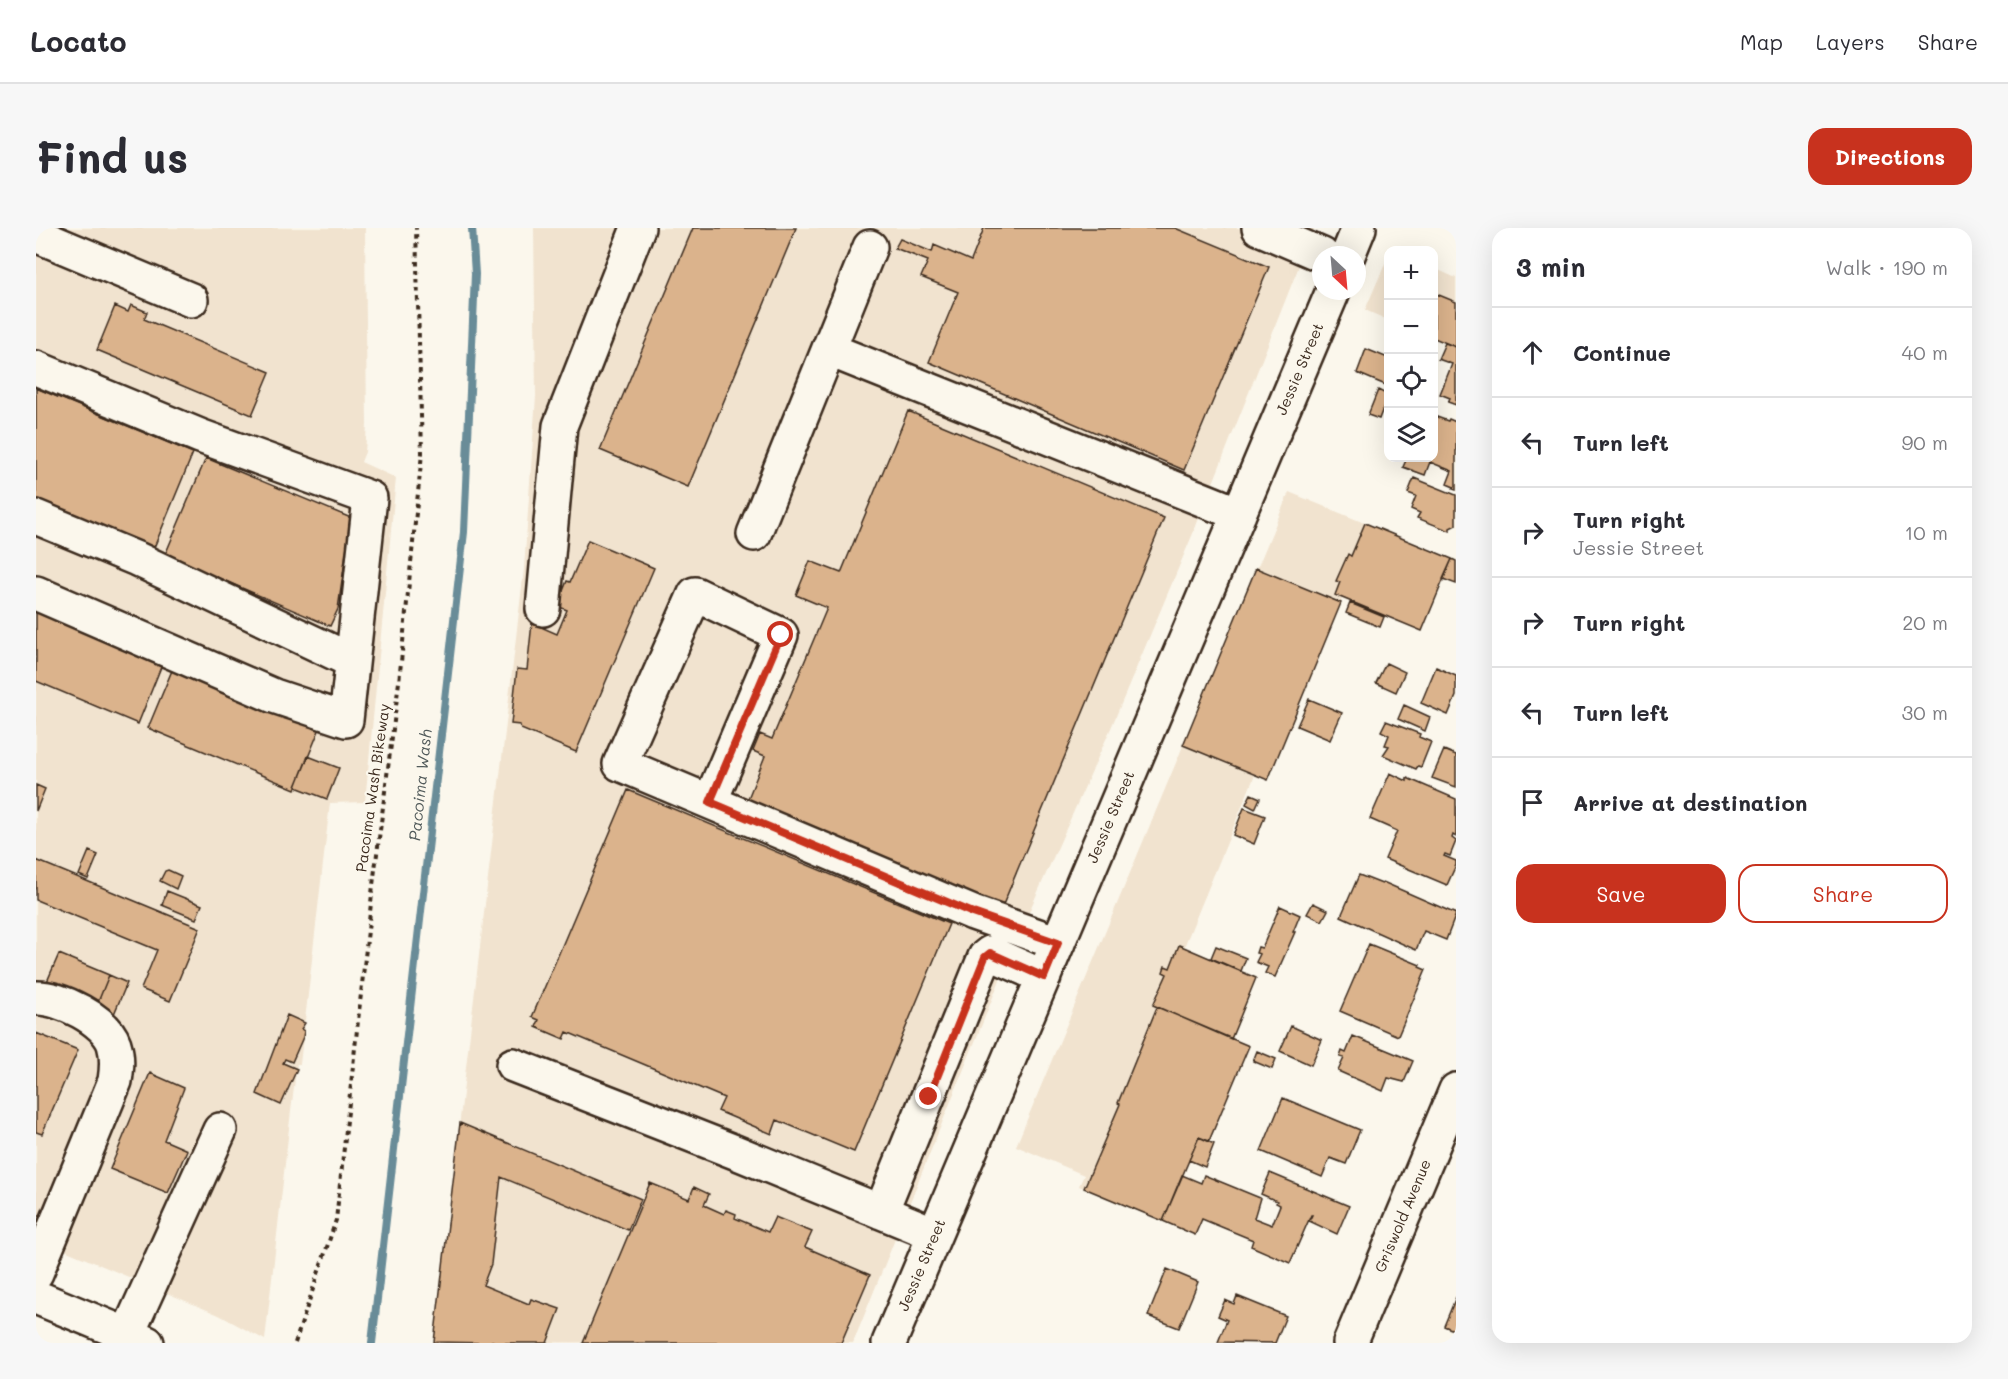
<!DOCTYPE html>
<meta charset="utf-8">
<style>
:root{--surface:#fff;--page:#f7f7f7;--text:#2b2b33;--muted:#7c7c81;--line:#e1e1e2;--accent:#c8321e}
body{margin:0;font-family:Mali,sans-serif;background:var(--page);color:var(--text)}
.controls{position:absolute;right:18px;top:18px;display:grid;overflow:hidden;border-radius:12px;box-shadow:0 6px 24px #0002}
.controls button{width:54px;height:54px;display:grid;place-items:center;padding:0;border:0;border-bottom:2px solid var(--line);background:var(--surface);color:var(--text);font:30px sans-serif}
.compass{position:absolute;left:1276px;top:18px;width:54px;height:54px;border-radius:50%;background:var(--surface);box-shadow:0 6px 24px #0002;rotate:154deg}
.stop{position:absolute;width:18px;height:18px;margin:-14px;border:4px solid #c8321e;border-radius:50%;background:#fff}
.stop.end{background:#c8321e;border-color:#fff;box-shadow:0 2px 6px #0008}
.list{margin:0;padding:0;list-style:none}
h2{display:flex;justify-content:space-between;align-items:center;height:78px;margin:0;padding:0 24px;font-size:26px}
h2 small{font-size:20px;font-weight:400;color:var(--muted)}
.list li{display:grid;grid-template-columns:39px 1fr auto;gap:18px;align-items:center;box-sizing:border-box;height:90px;padding:0 24px;border-top:2px solid var(--line)}
.list b{display:block;font-size:22px;white-space:nowrap}
.list p{margin:0;font-size:20px;white-space:nowrap;color:var(--muted)}
.list em{font-size:20px;font-style:normal;color:var(--muted)}
.actions{display:flex;gap:12px;padding:18px 24px}
.actions a{flex:1;padding:14px 0;border:2px solid var(--accent);border-radius:18px;text-align:center;font-size:21px;color:var(--accent)}
.actions .main{background:var(--accent);color:#fff}
.icon{flex:none;width:33px;height:33px;fill:none;stroke:currentColor;stroke-width:2;stroke-linecap:round;stroke-linejoin:round}
.map{position:relative;flex:none;width:1420px;height:1115px;overflow:hidden;border-radius:18px}
header{display:flex;align-items:center;gap:36px;box-sizing:border-box;height:84px;padding:0 30px;background:var(--surface);border-bottom:2px solid var(--line)}
header strong{font-size:28px}
nav{display:flex;gap:33px;margin-inline-start:auto;font-size:21px}
.intro{display:flex;align-items:center;justify-content:space-between;box-sizing:border-box;height:144px;padding:0 36px}
h1{margin:0;font-size:42px}
.button{padding:15px 27px;border-radius:18px;background:var(--accent);color:#fff;font-size:21px;font-weight:700}
main{display:flex;gap:36px;padding:0 36px}
aside{flex:1;background:var(--surface);border-radius:18px;box-shadow:0 6px 24px #0002}
.map>svg:first-child{display:block}
.built{fill:#f1e3cf}
.lines{fill:none;stroke-linecap:round;stroke-linejoin:round}
.stream{stroke:#698c98;stroke-width:8}
.building{fill:#dbb38c;stroke:#3b2a1e;stroke-width:1.5}
.minor-casing{stroke:#3b2a1e;stroke-width:38}
.major-casing{stroke:#3b2a1e;stroke-width:38}
.path{stroke:#3b2a1e;stroke-width:4;stroke-dasharray:4.5 4.5;stroke-linecap:butt}
.minor{stroke:#fbf7ec;stroke-width:33}
.major{stroke:#fbf7ec;stroke-width:33}
.route{stroke:#c8321e;stroke-width:8}
.labels{text-anchor:middle;stroke-width:4.5;stroke-linejoin:round;paint-order:stroke}
.street-label{font-size:15px;fill:#3b2a1e;stroke:#fbf7ec}
.water-label{font-size:16px;font-style:italic;fill:#525b5b;stroke:#fbf7ec}
</style>
<header>
<strong>Locato</strong>
<nav><a>Map</a><a>Layers</a><a>Share</a></nav>
</header>
<div class="intro"><h1>Find us</h1><a class="button">Directions</a></div>
<main>
<div class="map">
<svg width="1420" height="1115" viewBox="0 0 1420 1115">
<rect width="100%" height="100%" fill="#fbf7ec"/>
<filter id="ink" filterUnits="userSpaceOnUse"><feTurbulence type="fractalNoise" baseFrequency=".0167" numOctaves="2"/><feDisplacementMap in="SourceGraphic" scale="12" xChannelSelector="R" yChannelSelector="G"/><feConvolveMatrix kernelMatrix="1 2 1 2 8 2 1 2 1" color-interpolation-filters="sRGB"/></filter>
<g filter="url(#ink)">
<path class="built" d="M0,0h329l2,197 -2,27 -4,10 35,16 -31,324 -35,1 -30,261h-3l-6,47 -26,229 -46,-25 -183,-77z
M498,0h780l-120,303 -83,197 -99,222 -159,393 -419,-1 90,-773 12,-173z
M1352,29v63l-23,-10z
M1398,40l22,10v69l-22,-9z
M1253,264l163,67 -30,72 -80,-32 -74,181 -13,-5 -71,172 72,31 -25,60 18,8 -40,95 -10,-4 -36,84 -84,-35 5,-11 -68,-29z"/>
<g class="lines">
<path class="stream" d="M336,1115l92,-811 11,-258 -3,-46"/>
</g>
<path class="building" d="M657,0h103l-108,259 -88,-37z
M948,0h191l94,39 -85,203 -255,-108 29,-70 -37,-15 7,-16 -33,-13 5,-9 32,13 2,-7 37,16z
M1398,65l22,9v45l-22,-9z
M95,77l16,7 -3,7 126,53 -18,43 -155,-65 18,-44 13,6z
M1409,115l11,4v58l-8,-3 2,-4 -10,-4 12,-30 -14,-5z
M1330,121l22,9v28l-31,-13z
M0,160l157,65 -40,97 -117,-49z
M1342,162l10,5 -9,24 -11,-4z
M872,183l256,107 -164,394 -255,-106 20,-50 -12,-5 7,-17 12,5 55,-131 -31,-13 14,-34 31,12z
M1398,188l14,5 1,-2 7,3v68l-3,-1 1,-2 -7,-3 5,-13 -22,-9 -5,13 -22,-8 4,-9h27z
M170,230l145,60 -13,91 -8,17 -165,-71z
M1378,250l42,17v30l-6,3v3l-33,-13 3,-5 -9,-4 5,-13 -8,-3z
M1329,295l87,36 -30,72 -87,-36 5,-13 -4,-1 12,-27 3,2z
M552,312l66,28 -78,184 -55,-23 -1,-4 -9,-1 6,-55 10,1 5,-47 25,11 10,-24 -10,-4 10,-25 3,1z
M1416,331l4,2v23l-13,-5z
M1220,340l85,35 -73,177 -85,-35z
M1314,375l34,14 -4,10 -34,-14z
M0,382l127,52 -25,62 -102,-43z
M1350,435l19,9 -9,20 -20,-9z
M1400,439l20,9v20l-8,19 -27,-12z
M137,440l147,60 -25,61 -147,-61z
M1273,471l33,14 -12,27 -33,-14z
M1368,477l26,12 -5,14 -27,-12z
M1350,493l34,13 -1,3 12,5 -10,25 -3,-1 -2,3 -33,-14 6,-9 -4,-1 4,-10 -8,-4z
M1408,522l12,5v32l-24,-9z
M272,528l31,12 -12,31 -31,-12z
M1354,545l17,8v-3l49,21v38l-3,-2 -1,3 4,3 -6,15 -5,-2 -1,2 12,5v4l-9,20 -62,-26 12,-28 -27,-12z
M0,557l9,4 -9,22z
M592,562l321,134 -95,228 -77,-32 -5,14 -54,-23 6,-13 -157,-66 -3,7 -28,-12 3,-7 -7,-3z
M1215,566l9,4 -5,11 -9,-5z
M1208,580l21,8 -11,28 -21,-9z
M53,623l9,4 -10,24 -9,-4z
M0,632l164,68 -30,73 -29,-12 16,-39 -121,-50z
M132,642l13,6 -5,13 -16,-8 5,-10z
M1323,647l23,9 1,-2 73,32 -10,26 -22,-9 -8,19 -75,-34z
M131,663l35,14 -6,14 -34,-14z
M1277,675l15,7 -6,11 -15,-7z
M1244,678l20,9 -7,17h2l-20,45 -10,-4 3,-6 -12,-5 4,-8 -4,-1 2,-6 4,1z
M1333,716l51,21 -1,2 7,3 -28,66 -58,-25z
M1143,717l77,33 -25,61 -78,-34 14,-31 -4,-2 2,-6 5,2z
M1180,718l30,12 -5,13 -30,-13z
M23,726l50,21 -13,32 -50,-23z
M73,747l18,8 -13,31 -18,-7z
M1121,779l92,39 -40,95 -10,-4 -36,84 -79,-33 36,-84 -2,-1z
M251,787l18,8 -4,6 3,2 -1,6 -11,25 -7,-3 -2,4 14,6 -16,36 -24,-11z
M1255,798l31,14 -11,25 -31,-14z
M0,805l42,17 -36,84 -6,-2z
M1317,808l60,25 -9,21 -16,-4 -5,13 -45,-20 6,-13 -4,-1 2,-6 4,2z
M1221,823l19,8 -4,10 -19,-8z
M114,845l34,15 -20,52 23,10 -19,43 -58,-24z
M1247,870l77,32 -14,34 -16,-6 -8,19 -61,-26z
M424,895l181,76 -13,31 -127,-53 -10,87 -8,21 46,19 2,-5 29,10 -13,34h-49l-6,-2v2l-58,-1z
M1163,909l15,7 -9,23 -16,-7z
M1234,945l79,33 -12,28 -28,-13 3,-6h-1l-21,48 -39,-17 2,-6 -51,-21 -7,16 -32,-14 19,-46 19,8 3,-8 56,23 -6,20 18,7 8,-20 -4,-2 1,-2 -16,-7z
M614,955l39,16 5,-12 15,7 -5,11 20,9 2,-4 10,4 -1,4 33,14 7,-15 37,15 -7,15 65,28 -29,68h-258z
M1131,1041l31,13 -19,46 -31,-12z
M1201,1068l49,20 -11,27 -57,-1 9,-22 -9,-4 7,-16 9,4z
M1420,1069v34l-12,-5z"/>
<g class="lines">
<defs>
<path id="minor" d="M1223,0l63,27
M0,7l155,65
M1312,27l11,-27
M794,122l409,164
M0,140l164,68 170,62 -24,222 -72,-24 -238,-103
M0,289l101,42 215,102
M718,306l116,-287
M507,381l17,-183 78,-198
M674,574l71,-167 -86,-41 -75,170 353,149 85,30
M0,770c24,-1 70,22 78,46 4,13 3,24 1,37l-79,192
M477,837l222,87 200,82
M845,984l104,-255 5,-4 54,24
M91,1107l93,-205
M853,1115l444,-1052
M1314,1115l106,-253"/>
<path id="major" d="M0,1069l111,46"/>
</defs>
<use href="#minor" class="minor-casing"/>
<use href="#major" class="major-casing"/>
<path class="path" d="M259,1115l41,-123 37,-335 26,-203 23,-229 -6,-225"/>
<use href="#minor" class="minor"/>
<use href="#major" class="major"/>
</g>
</g>
<g class="lines" filter="url(#ink)">
<path class="route" d="M745,407l-71,167 263,111 85,30 -14,34 -54,-24 -5,4 -56,140"/>
</g>
<g class="labels">
<g class="street-label">
<text transform="translate(1264 141) rotate(-67)" y="5">Jessie Street</text>
<text transform="translate(337 560) rotate(-82)" y="5">Pacoima Wash Bikeway</text>
<text transform="translate(1075 589) rotate(-67)" y="5">Jessie Street</text>
<text transform="translate(1367 988) rotate(-67)" y="5">Griswold Avenue</text>
<text transform="translate(886 1037) rotate(-67)" y="5">Jessie Street</text>
</g>
<g class="water-label">
<text transform="translate(384 557) rotate(-84)" y="6">Pacoima Wash</text>
</g>
</g>
</svg>
<div class="controls">
<button>+</button>
<button>−</button>
<button><svg class="icon" aria-label="locate" viewBox="0 0 24 24"><circle cx="12" cy="12" r="6"/><path d="M12 2v4M12 18v4M2 12h4M18 12h4"/></svg></button>
<button><svg class="icon" aria-label="layers" viewBox="0 0 24 24"><path d="M12 4l9 5-9 5-9-5zM3 14l9 5 9-5"/></svg></button>
</div>
<svg class="compass" viewBox="-18 -18 36 36"><path d="M0-13l5 13h-10z" fill="#e53935"/><path d="M0 13l5-13h-10z" fill="#7c7c81"/></svg>
<div class="stop" style="left:745px;top:407px"></div>
<div class="stop end" style="left:893px;top:869px"></div>
</div>
<aside>
<h2>3 min<small>Walk · 190 m</small></h2>
<ul class="list">
<li><svg class="icon" aria-label="ahead" viewBox="0 0 24 24"><path d="M12 20V5M6 11l6-6 6 6"/></svg><div><b>Continue</b></div><em>40 m</em></li>
<li><svg class="icon" aria-label="left" viewBox="0 0 24 24"><path d="M17 20v-9H6M10 6l-5 5 5 5"/></svg><div><b>Turn left</b></div><em>90 m</em></li>
<li><svg class="icon" aria-label="right" viewBox="0 0 24 24"><path d="M7 20v-9h11M14 6l5 5-5 5"/></svg><div><b>Turn right</b><p>Jessie Street</p></div><em>10 m</em></li>
<li><svg class="icon" aria-label="right" viewBox="0 0 24 24"><path d="M7 20v-9h11M14 6l5 5-5 5"/></svg><div><b>Turn right</b></div><em>20 m</em></li>
<li><svg class="icon" aria-label="left" viewBox="0 0 24 24"><path d="M17 20v-9H6M10 6l-5 5 5 5"/></svg><div><b>Turn left</b></div><em>30 m</em></li>
<li><svg class="icon" aria-label="arrive" viewBox="0 0 24 24"><path d="M6 21V4h12l-3 4 3 4H6"/></svg><div><b>Arrive at destination</b></div></li>
</ul>
<div class="actions"><a class="main">Save</a><a>Share</a></div>
</aside>
</main>
